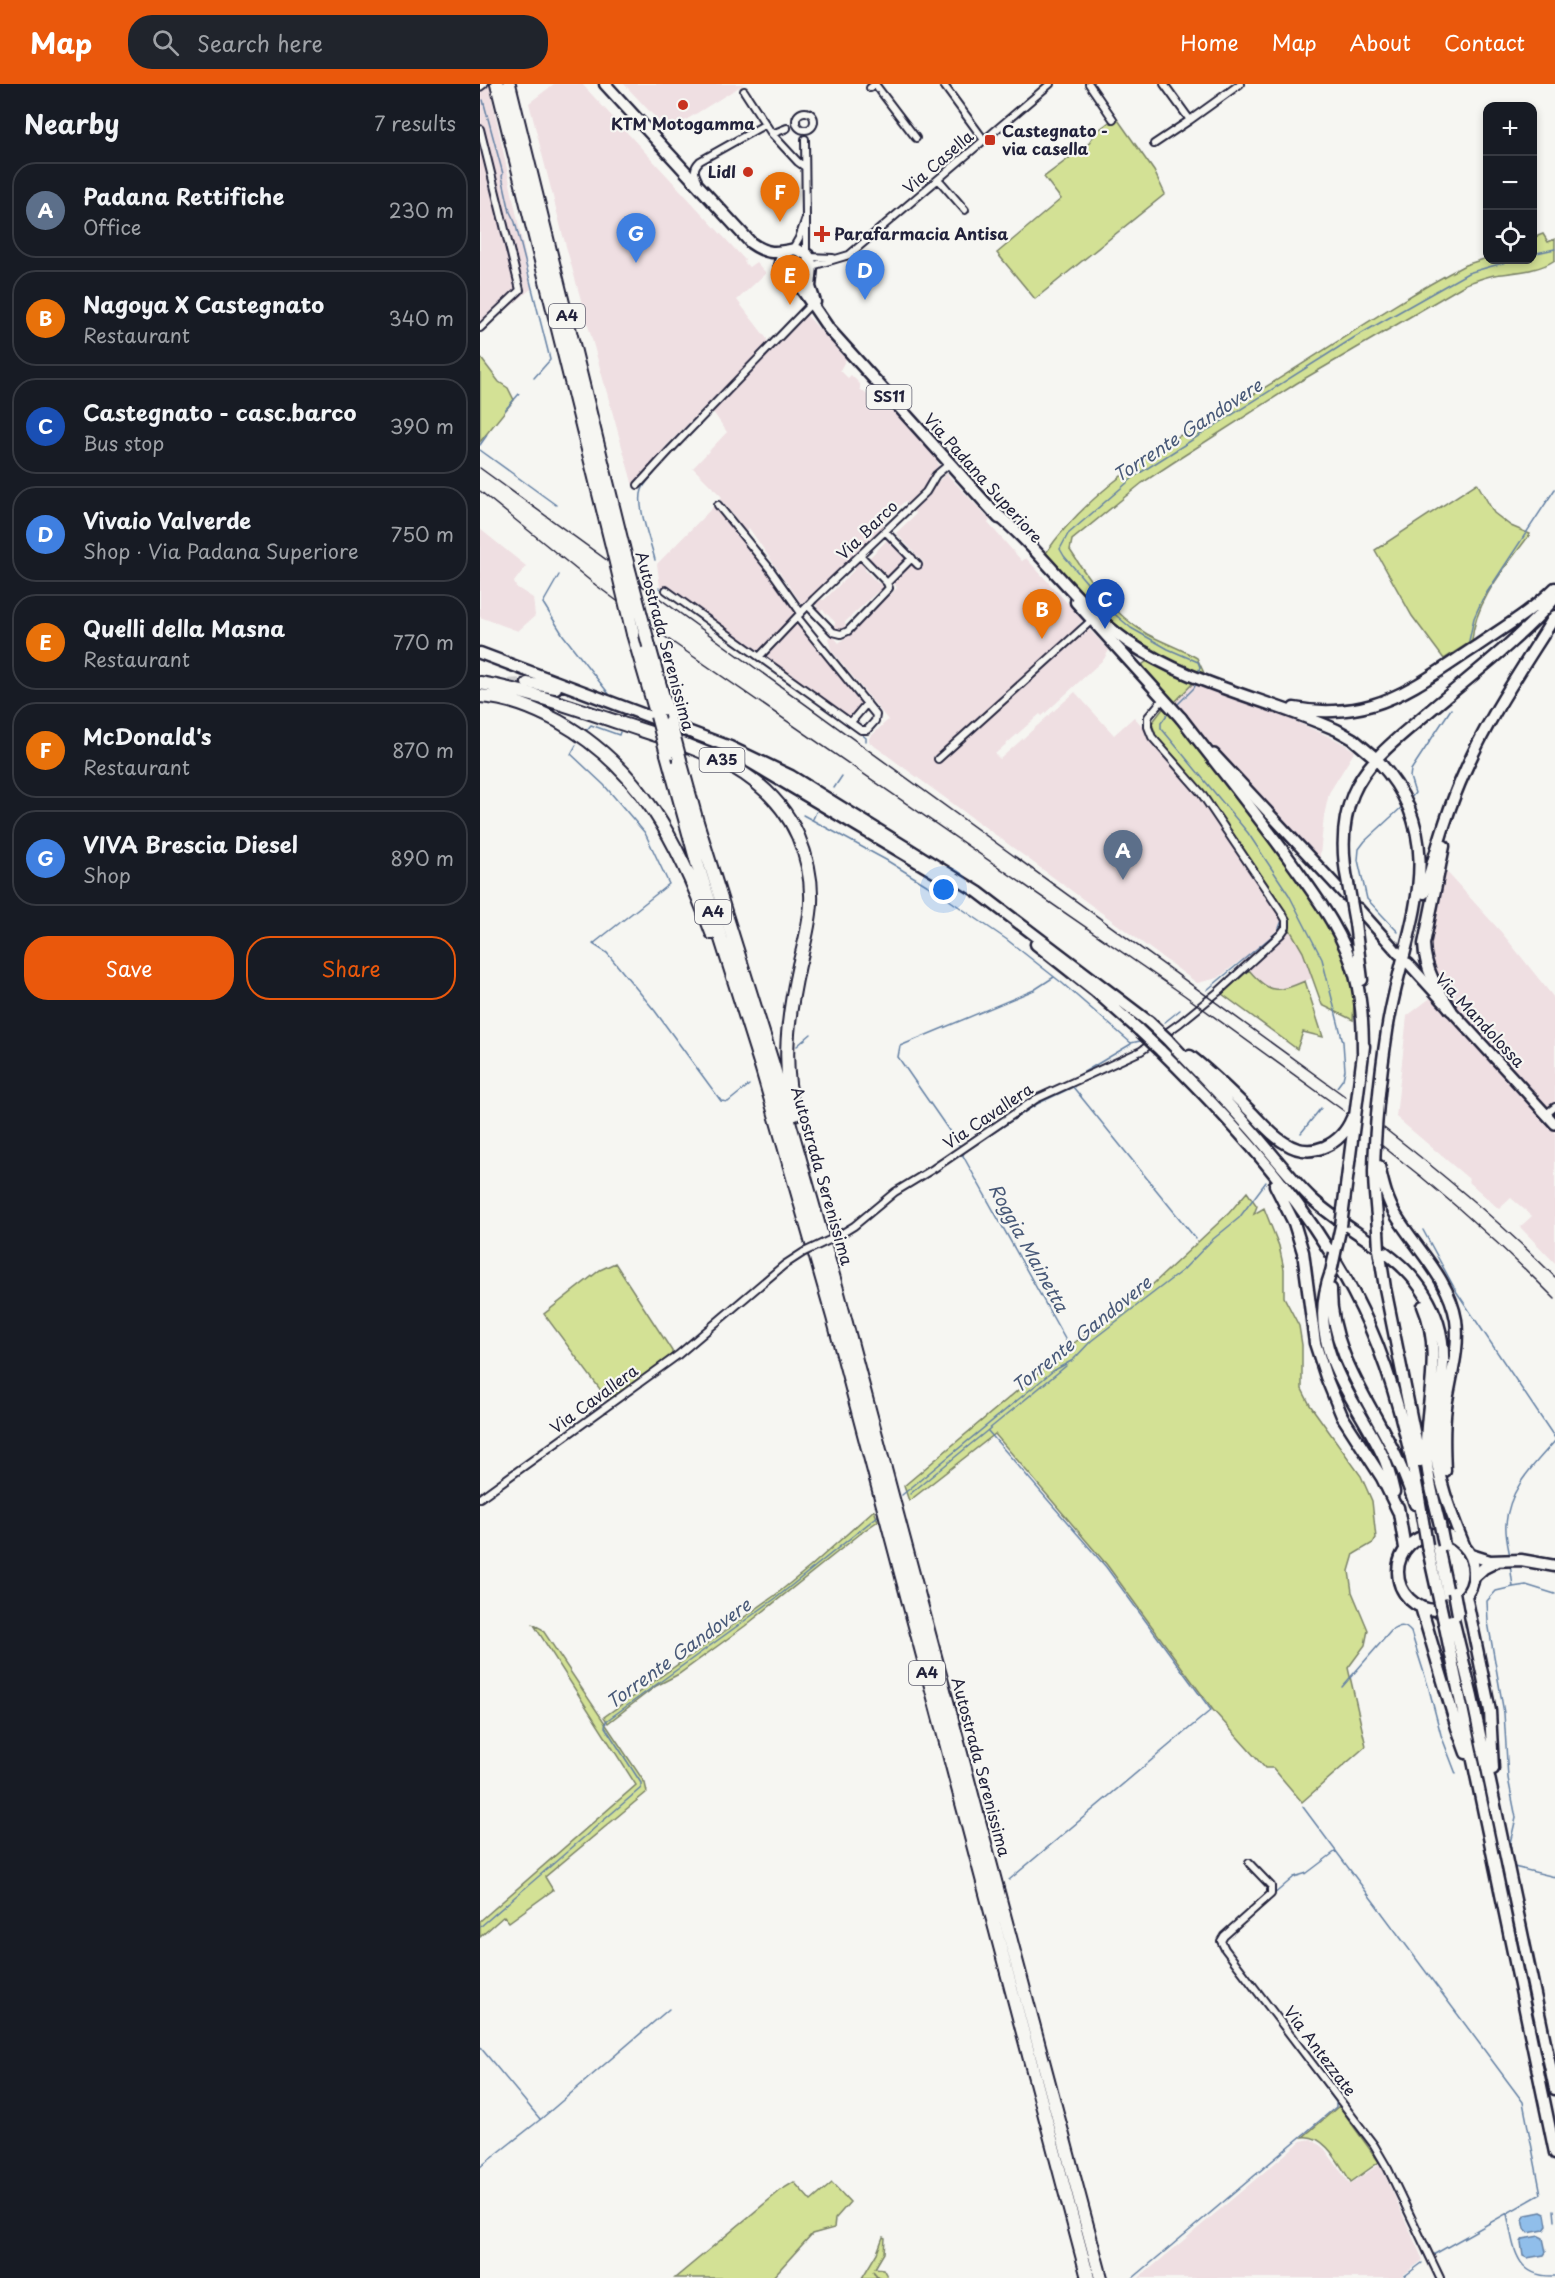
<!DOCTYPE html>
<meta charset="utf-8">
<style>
:root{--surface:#171b24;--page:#20242c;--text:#f1f3f6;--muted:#9ea1a6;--line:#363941;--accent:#ea580c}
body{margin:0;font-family:"Playpen Sans",sans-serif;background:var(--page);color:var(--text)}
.controls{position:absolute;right:18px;top:18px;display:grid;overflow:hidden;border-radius:12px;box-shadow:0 3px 9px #0003}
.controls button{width:54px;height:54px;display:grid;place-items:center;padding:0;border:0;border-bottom:2px solid var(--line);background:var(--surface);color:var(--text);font:30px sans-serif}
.you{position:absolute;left:464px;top:806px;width:21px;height:21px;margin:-15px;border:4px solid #fff;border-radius:50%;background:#1a73e8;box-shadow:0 0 0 9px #1a73e833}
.badge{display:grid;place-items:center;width:39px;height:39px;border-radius:50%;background:var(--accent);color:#fff;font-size:20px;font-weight:700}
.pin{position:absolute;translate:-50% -50px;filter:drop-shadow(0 2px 3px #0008)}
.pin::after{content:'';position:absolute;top:32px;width:21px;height:18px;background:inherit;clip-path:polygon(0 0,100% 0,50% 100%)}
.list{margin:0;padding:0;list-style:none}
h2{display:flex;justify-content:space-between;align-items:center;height:78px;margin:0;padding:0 24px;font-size:26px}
h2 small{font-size:20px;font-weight:400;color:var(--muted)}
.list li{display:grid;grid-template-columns:39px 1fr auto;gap:18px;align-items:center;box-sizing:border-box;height:96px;margin:0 12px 12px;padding:0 12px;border:2px solid var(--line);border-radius:24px}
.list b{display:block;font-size:22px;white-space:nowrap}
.list p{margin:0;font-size:20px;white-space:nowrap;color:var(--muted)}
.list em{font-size:20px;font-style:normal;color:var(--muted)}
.actions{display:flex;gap:12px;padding:18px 24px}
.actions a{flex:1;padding:14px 0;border:2px solid var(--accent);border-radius:24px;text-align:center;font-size:21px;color:var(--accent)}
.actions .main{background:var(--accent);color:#fff}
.icon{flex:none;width:33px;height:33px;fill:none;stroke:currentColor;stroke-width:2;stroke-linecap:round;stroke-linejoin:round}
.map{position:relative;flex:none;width:1075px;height:2194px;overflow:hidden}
header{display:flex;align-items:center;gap:36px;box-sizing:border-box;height:84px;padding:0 30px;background:var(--accent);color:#fff}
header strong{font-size:28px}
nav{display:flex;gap:33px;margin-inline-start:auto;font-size:21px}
.search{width:420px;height:54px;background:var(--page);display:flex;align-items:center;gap:15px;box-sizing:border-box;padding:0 21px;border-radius:24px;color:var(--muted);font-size:22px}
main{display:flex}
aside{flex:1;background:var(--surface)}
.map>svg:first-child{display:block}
.built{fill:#efdfe2}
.green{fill:#d3e195;stroke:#7a8268;stroke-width:1.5}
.water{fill:#90beea;stroke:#6480a4;stroke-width:1.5}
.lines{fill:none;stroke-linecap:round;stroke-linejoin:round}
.stream{stroke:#6480a4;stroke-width:1.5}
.trunk-tunnel{stroke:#cccccd;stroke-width:10;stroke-dasharray:10 5;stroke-linecap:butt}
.minor-casing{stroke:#22223b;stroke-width:10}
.secondary-casing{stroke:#22223b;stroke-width:14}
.primary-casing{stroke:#22223b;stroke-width:15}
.trunk-casing{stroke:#22223b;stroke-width:15}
.motorway-casing{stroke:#22223b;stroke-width:16}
.minor{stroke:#f6f6f2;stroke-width:6}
.secondary{stroke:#f6f6f2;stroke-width:9}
.primary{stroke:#f6f6f2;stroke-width:10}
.trunk{stroke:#f6f6f2;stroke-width:10}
.motorway{stroke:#f6f6f2;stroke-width:12}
.rail{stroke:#22223b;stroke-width:1.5}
.minor-bridge-casing{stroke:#22223b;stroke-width:10;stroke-linecap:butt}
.trunk-bridge-casing{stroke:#22223b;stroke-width:15;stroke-linecap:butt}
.motorway-bridge-casing{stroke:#22223b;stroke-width:16;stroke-linecap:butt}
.minor-bridge{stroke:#f6f6f2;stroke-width:6}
.trunk-bridge{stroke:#f6f6f2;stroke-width:10}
.motorway-bridge{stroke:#f6f6f2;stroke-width:12}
.poi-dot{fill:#c8321e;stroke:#f6f6f2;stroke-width:2}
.labels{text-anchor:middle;stroke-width:4.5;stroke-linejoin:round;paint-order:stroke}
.shield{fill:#f6f6f2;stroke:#626272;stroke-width:1.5}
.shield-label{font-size:15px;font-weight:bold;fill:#22223b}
.poi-label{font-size:16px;font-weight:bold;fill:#22223b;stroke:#f6f6f2;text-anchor:start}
.street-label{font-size:16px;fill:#22223b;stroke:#f6f6f2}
.water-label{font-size:18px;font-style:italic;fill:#485978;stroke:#f6f6f2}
</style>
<header>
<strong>Map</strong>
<div class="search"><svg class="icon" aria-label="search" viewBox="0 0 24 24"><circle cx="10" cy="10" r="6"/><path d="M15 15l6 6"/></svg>Search here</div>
<nav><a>Home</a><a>Map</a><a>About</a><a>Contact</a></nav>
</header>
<main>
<aside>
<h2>Nearby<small>7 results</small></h2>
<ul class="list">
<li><span class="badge" style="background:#5c6f8a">A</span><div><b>Padana Rettifiche</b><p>Office</p></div><em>230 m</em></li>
<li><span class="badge" style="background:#e8710a">B</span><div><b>Nagoya X Castegnato</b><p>Restaurant</p></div><em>340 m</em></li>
<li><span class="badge" style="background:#1a4fb4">C</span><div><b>Castegnato - casc.barco</b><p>Bus stop</p></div><em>390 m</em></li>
<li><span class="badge" style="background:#3f7fe0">D</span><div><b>Vivaio Valverde</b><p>Shop · Via Padana Superiore</p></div><em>750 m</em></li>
<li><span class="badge" style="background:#e8710a">E</span><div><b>Quelli della Masna</b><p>Restaurant</p></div><em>770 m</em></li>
<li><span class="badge" style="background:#e8710a">F</span><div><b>McDonald's</b><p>Restaurant</p></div><em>870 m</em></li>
<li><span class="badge" style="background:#3f7fe0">G</span><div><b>VIVA Brescia Diesel</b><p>Shop</p></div><em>890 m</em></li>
</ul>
<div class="actions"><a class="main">Save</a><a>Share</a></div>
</aside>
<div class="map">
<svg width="1075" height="2194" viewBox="0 0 1075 2194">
<rect width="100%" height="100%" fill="#f6f6f2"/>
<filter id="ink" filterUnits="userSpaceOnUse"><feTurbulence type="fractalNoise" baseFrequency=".0167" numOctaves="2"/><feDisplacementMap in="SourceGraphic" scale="12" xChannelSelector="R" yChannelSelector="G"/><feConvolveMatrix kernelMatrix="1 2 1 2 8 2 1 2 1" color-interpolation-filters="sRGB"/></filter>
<g filter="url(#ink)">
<path class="built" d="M0,0h9l43,204 -52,44z
M74,0h28l163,176 -1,2 5,5 7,-5 10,11 -29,27 30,39v5l-102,103v4l-32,35 -71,-254 -33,-129z
M144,0h120l-76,47z
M325,229l41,46 -6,11 8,8 3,-3 9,9v5l17,14 6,-5 54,61 2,9 -15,21 -16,14 -3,-2 -23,22 2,3 -81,80 -54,-78 -5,5 -8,-10 2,-2 -18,-22 2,-2 -29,-29 34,-36 -14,-20z
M466,389l44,47 -2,3 34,38 4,-3 57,62 -5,5v6l-69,62h-6l-3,3 1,2 -63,57 -2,-1 -3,3 5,6 151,-134 20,21 -5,9 -62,57 -2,-2 -45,40 5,5 75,-67 39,43 20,-18 10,11 6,12 47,53 46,69 -10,-27 50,71 -1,10 21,36 11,25 -24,11 -21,1 -6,-3 -22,-26 -23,18 -21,5 -328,-241v-4l19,-18 -57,-70 -3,-12 4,-3 7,8 58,-55 -4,-7 18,-18 6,6 7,-6 -28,-30 20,-19 -3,-4z
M235,421l53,66 27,38 -1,5 -36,37 -98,-64 -3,-23z
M0,445l46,37 -12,16 2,5 17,11 2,18 -17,15 -38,-14z
M408,455l19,19 -20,19 -19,-18z
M378,478l7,2v6l13,13 5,-1 2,6 -3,5 -5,-1 -32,30 1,6 -8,3 -4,-3 1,-6 -12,-12 -5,1 -2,-7 3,-5 5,1 31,-31v-5z
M317,539l2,1 62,76v4l-10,12 -4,1 -80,-58v-5z
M714,598l69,25 74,33 18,11 -26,42 -5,23 -5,49 -145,-162z
M965,786l57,63 53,66v106l-8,5 -92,-100 -3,-18 -19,-25 -5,-11 9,-63z
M953,912l122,132v135l-35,-36 12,-11 -21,-18 -12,11 -31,-28 1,-2 -73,-62 11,-101z
M831,2055l13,9 26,36 30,-20 43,96 -24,18h-260l162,-137z"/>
<path class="green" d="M636,33l38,54 11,23 -130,105 -38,-46 64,-54 -17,-22 44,-33 8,-12z
M1063,150l5,8 7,-3v21c-18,12 -40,12 -61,15 -9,2 -19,6 -28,9l-169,99 -123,79 -32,21 -70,57 -2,10c21,33 43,64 77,84 17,9 35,15 50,24l7,15c-68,-18 -112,-70 -158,-120 32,-48 95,-96 145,-124 20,-11 40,-21 60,-33 71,-43 140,-92 214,-131l22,-7 45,2 1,-15 2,-8z
M0,273l19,25 9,6 6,12 -34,42z
M997,399l17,30 17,13 19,8c-23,32 -55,66 -58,107l-28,18 -32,-43 -37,-66z
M669,576l23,13 22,9 -20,21 -31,-34v-5z
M685,622l70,85 92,128 13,24 15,40 -2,37 -31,-15 -19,-53 -21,-36v-10l-77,-113 -49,-56 -4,-14z
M769,886c20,24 28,23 56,11l18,56 -20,-5 -6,17 -75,-55z
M767,1108l10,14 -3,8 10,-6 15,38 5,23v28l15,29 3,19v44l8,16 51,71 11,25 4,37 -3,5 -19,11 -5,17 3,21 16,38 -3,15 -17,23 18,78 -64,56 -29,-34h-8l-52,-58 -106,-145 -112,-131 -86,67 -5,-15 170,-143 78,-58 77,-72z
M135,1179l57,88v3l-61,50 -67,-90 56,-44z
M394,1426l4,11 -13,9 -120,96 -66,48 -23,12 -48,37 -4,-6 170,-121 36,-29z
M54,1541l8,4 103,154 2,9 -102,85 8,13 -44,32 -5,-6 -24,21v-16l156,-136z
M859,2022l40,56 -28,20c-11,-16 -25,-48 -48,-45z
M314,2098l17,19 21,-18 18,19 -15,17 -1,9 -22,6 -40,44h-97l106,-88z
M403,2153l2,1 -1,15 -9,15 8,1 5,9h-9l-6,-7 4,7h-15l15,-25z"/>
<path class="water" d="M1061,2128l4,2 2,12 -3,4 -16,3 -3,-4 -2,-10 3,-4z
M1059,2152l4,2 3,14 -2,3 -17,3 -4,-2 -2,-14 2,-3z"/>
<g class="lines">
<path class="stream" d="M3,16l20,74 -1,2 8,36 5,10 33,129 2,9 -16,18
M1052,170l23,-5
M25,326l14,-16
M0,361l7,-10
M0,366l76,55
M175,476c-4,-18 -19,-54 -13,-70 2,-7 10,-13 14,-19
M79,491l-16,28 20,32 46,59
M179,504l137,99
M989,557l5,-23 8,-18 73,-111
M718,589l2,-6 -2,-5 -30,-13 -37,-21 -20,-17 -47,-55 -4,-7 8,-15 67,-58 220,-139 113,-64 45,-13
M697,621l17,-17 3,-7
M689,628l-8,11v5l87,105 41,62 33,64 21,83 2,28 -2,9 -6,8
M106,647l5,-6 28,10 1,-3
M379,648l7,6v3
M96,661l-5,9 33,31 41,48 24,51 -76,60 14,9 48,58 66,90 7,1 21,-17
M354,704l8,-12
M930,715l5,-6 -5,-16 1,-7 40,-61
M323,731l83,45 47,29 73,50 56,44 69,60 9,-2
M333,735l3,-7
M918,848l-31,-33 -9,-39 1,-11 6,-8 38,-35
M727,906l71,-59 4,-11
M685,938l15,-12
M995,945l21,24
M317,962l14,-12
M599,991l52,-31
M821,1049l20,-25
M479,1061l-61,-88 2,-11 134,-56 20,-13
M482,1070l103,185 3,6v10
M483,1072l1,-4 73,-48 36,-17 123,152
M943,1146l33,61 99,147
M508,1347l118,136 105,143 -202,170
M430,1410l156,-128
M422,1411l151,-124 20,-11 18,-19 92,-71 29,-30 27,-22 27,-36
M1030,1472c-2,-10 -5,-22 -4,-32 3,-36 27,-58 49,-83
M1030,1480l3,23 -17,4 -9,10 1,21 16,91 4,65 8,40 -6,25 4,24 41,10
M1033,1503l13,-2 29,9
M862,1603l49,-56c9,-6 13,-7 20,1l18,57 12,46 15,39
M823,1723l220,295 18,92 -108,61
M792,1812l22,-19 13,-4 29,-22
M0,1843l161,-139v-5l-36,-56 1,-6 170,-123 103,-83
M0,1963l60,72
M0,2083l61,-48 128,-110
M1074,2126l1,11
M1027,2130c7,30 6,64 48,62
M653,2194l203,-171v-5l-117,-156
M922,2194l20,-15"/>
<path class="trunk-tunnel" d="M0,607l24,-7 23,-1"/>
<defs>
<path id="minor" d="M463,0l41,56
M609,0l24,35
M684,0l26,36 50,-36
M0,3l4,-3
M390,4l5,-4 41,54
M264,7l28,43
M316 37a9 9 0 1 1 18 0a9 9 0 1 1-18 0Z
M307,44l-15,6 26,28 7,5
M0,45l40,161 -40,38
M325,55l1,79
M674,60l36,-24
M218,96c-4,-8 -5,-12 2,-19l64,-36
M459,96l26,30
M312,166l7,-12 7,-20v35
M329,173l24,1
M332,182l37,-11 201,-171
M158,401l33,-36 139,-144
M238,421l52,64 31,44
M405,447l33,34
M407,499l25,-25
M186,506l195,140h6l8,-9 1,-6 -79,-98
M328,522l25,26 8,2 7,-3 41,-43 -2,-5 -27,-28
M280,572l54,-57 112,-107 10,-17 13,-11
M371,638l16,-19
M458,675l154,-139
M1066,1030l9,-7
M356,1153l18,-11 41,-34 38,-23 103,-70 105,-48 39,-28 38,-31 63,-58 5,-7v-7l-4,-7 -81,-120 -49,-56 -4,-10v-10l16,-19
M0,1414l198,-143 106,-90 20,-13
M769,1779l22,23v8l-47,42 -3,5 4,8 149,196 14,24 52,109"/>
<path id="secondary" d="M734,670l131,141
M878,824l41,46
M928,879l147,161"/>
<path id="primary" d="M125,0l146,159c17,12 25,10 44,6l13,6 4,11 -2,21 5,15
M306,169c-8,7 -8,15 -2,23l11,5 6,7 28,41 170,189
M596,518l105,116
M991,1471l19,6 31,-1 34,6
M994,1493l10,-9 12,-6"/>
<path id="trunk" d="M514,428c49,39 83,94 134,130 63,43 140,57 209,88l16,9 20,17
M0,569l250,94 61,29 187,116 171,130
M47,599l29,5
M814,624c25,5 54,4 78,-3 38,-11 72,-38 105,-59 26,-18 55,-35 78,-58
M701,634c37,48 76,96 111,145 25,35 52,70 63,112 7,25 8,51 8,77
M270,678l188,112
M964,762l-20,98c1,26 13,45 27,66
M868,800c-6,-29 -7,-61 5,-90 13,-31 41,-53 66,-74 45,-39 97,-77 136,-122
M944,809c12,-41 23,-83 41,-122 24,-55 59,-105 90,-155
M875,839l7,57
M556,860l58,46 45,40
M687,955c27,29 55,57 81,87 21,23 40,50 63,72 46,43 105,57 127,125 13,42 -3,76 -3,118 0,32 17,75 29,104
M680,966c81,80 162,169 209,275 28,63 44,133 55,202
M710,972c22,17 41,36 61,56 11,11 21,24 34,31 26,17 56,2 67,-25
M899,1082c4,18 8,35 18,51 21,34 52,62 59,103 4,29 -6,59 -10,87 -3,21 -2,43 -1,64
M795,1101l19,38 9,29 12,91 11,34 16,39 40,62 16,33
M863,1126l21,-164
M898,1147c-1,-20 -4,-40 -4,-60 1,-46 6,-94 13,-140 14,-96 70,-184 -8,-269
M899,1165l6,39 35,173
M855,1169l6,-27
M851,1188c-27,72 21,121 50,180 7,13 10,26 13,40
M851,1205c-1,58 34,106 59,155 10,19 18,40 25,60
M943,1222c20,46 3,94 3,141 0,26 8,53 14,78
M918,1423l7,41
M918 1488a38 38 0 1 1 76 0a38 38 0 1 1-76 0Z
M957,1458l12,56
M947,1461l12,54
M986,1512l24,115 3,58
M941,1523l36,121 9,25
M972,1531l20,82 83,392
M963,1533l112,536"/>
<path id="motorway" d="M17,0l115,462
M29,0l114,463
M153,550l24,82
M169,562l21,76
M0,599c48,8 94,25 140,40 68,23 146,41 178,113 9,21 14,45 13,67 -1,21 -7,42 -12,62 -11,50 -18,99 -4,149
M0,612c29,2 53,12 78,25 84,47 122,125 154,212
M187,670l31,112 64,203 71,248 255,961
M200,676l17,62 76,243 65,228 263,985"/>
</defs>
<use href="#minor" class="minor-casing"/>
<use href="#secondary" class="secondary-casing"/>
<use href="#primary" class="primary-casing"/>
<use href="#trunk" class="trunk-casing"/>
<use href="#motorway" class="motorway-casing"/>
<use href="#minor" class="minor"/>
<use href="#secondary" class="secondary"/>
<use href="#primary" class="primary"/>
<use href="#trunk" class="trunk"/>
<use href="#motorway" class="motorway"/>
<path class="rail" d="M0,384l866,629
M0,407l113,92 75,56 516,356 160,116
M904,1044c60,47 118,95 171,149
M900,1060c62,48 120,99 175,155"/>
<defs>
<path id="minor-bridge" d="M324,1168l32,-15"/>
<path id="trunk-bridge" d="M868,800l7,39
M669,938l18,17
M659,946l21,20
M861,1142l2,-16
M898,1147l1,18
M851,1188l4,-19
M960,1441l4,20
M944,1443l3,18
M974,1508l4,22
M959,1515l4,18"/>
<path id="motorway-bridge" d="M132,462l21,88
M143,463l26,99
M177,632l10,38
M190,638l10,38"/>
</defs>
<use href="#minor-bridge" class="minor-bridge-casing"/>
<use href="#trunk-bridge" class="trunk-bridge-casing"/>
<use href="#motorway-bridge" class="motorway-bridge-casing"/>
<use href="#minor-bridge" class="minor-bridge"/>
<use href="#trunk-bridge" class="trunk-bridge"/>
<use href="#motorway-bridge" class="motorway-bridge"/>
</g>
</g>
<g class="poi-dot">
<circle cx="203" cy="21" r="6"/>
<rect x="504" y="50" width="12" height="12" rx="3"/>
<circle cx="268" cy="88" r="6"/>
<path d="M339 141h6v6h6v6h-6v6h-6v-6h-6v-6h6z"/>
</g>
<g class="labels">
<g class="shield">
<rect x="69" y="220" width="36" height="24" rx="4.5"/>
<rect x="386.5" y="301" width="45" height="24" rx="4.5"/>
<rect x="219.5" y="664" width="45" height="24" rx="4.5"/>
<rect x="215" y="816" width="36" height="24" rx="4.5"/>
<rect x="429" y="1577" width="36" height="24" rx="4.5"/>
</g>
<g class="shield-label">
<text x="87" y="237">A4</text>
<text x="409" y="318">SS11</text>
<text x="242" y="681">A35</text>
<text x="233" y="833">A4</text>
<text x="447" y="1594">A4</text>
</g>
<g class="poi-label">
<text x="203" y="46" text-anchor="middle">KTM Motogamma</text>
<text x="522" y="53">Castegnato -<tspan x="522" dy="18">via casella</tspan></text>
<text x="256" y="94" text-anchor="end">Lidl</text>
<text x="354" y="156">Parafarmacia Antisa</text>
</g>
<g class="street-label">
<text transform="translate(458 78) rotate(-41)" y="6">Via Casella</text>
<text transform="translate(503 394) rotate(48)" y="6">Via Padana Superiore</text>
<text transform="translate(387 446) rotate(-44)" y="6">Via Barco</text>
<text transform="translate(185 557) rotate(75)" y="6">Autostrada Serenissima</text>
<text transform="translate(1000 936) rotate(47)" y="6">Via Mandolossa</text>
<text transform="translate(508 1032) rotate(-34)" y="6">Via Cavallera</text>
<text transform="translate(342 1092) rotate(74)" y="6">Autostrada Serenissima</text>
<text transform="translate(114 1315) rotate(-36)" y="6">Via Cavallera</text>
<text transform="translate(501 1683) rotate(75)" y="6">Autostrada Serenissima</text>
<text transform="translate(840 1967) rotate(53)" y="6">Via Antezzate</text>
</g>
<g class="water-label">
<text transform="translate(708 347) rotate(-33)" y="6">Torrente Gandovere</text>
<text transform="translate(548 1164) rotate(61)" y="6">Roggia Mainetta</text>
<text transform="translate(602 1251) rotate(-39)" y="6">Torrente Gandovere</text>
<text transform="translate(199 1570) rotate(-36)" y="6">Torrente Gandovere</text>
</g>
</g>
</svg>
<div class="controls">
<button>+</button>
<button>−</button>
<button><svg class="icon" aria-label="locate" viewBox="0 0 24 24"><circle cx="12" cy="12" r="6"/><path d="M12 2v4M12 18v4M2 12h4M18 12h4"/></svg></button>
</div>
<div class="you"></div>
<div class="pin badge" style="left:643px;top:796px;background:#5c6f8a">A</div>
<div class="pin badge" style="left:562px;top:555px;background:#e8710a">B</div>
<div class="pin badge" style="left:625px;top:545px;background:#1a4fb4">C</div>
<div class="pin badge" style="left:385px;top:216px;background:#3f7fe0">D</div>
<div class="pin badge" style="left:310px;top:221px;background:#e8710a">E</div>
<div class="pin badge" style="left:300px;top:138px;background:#e8710a">F</div>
<div class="pin badge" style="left:156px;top:179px;background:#3f7fe0">G</div>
</div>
</main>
